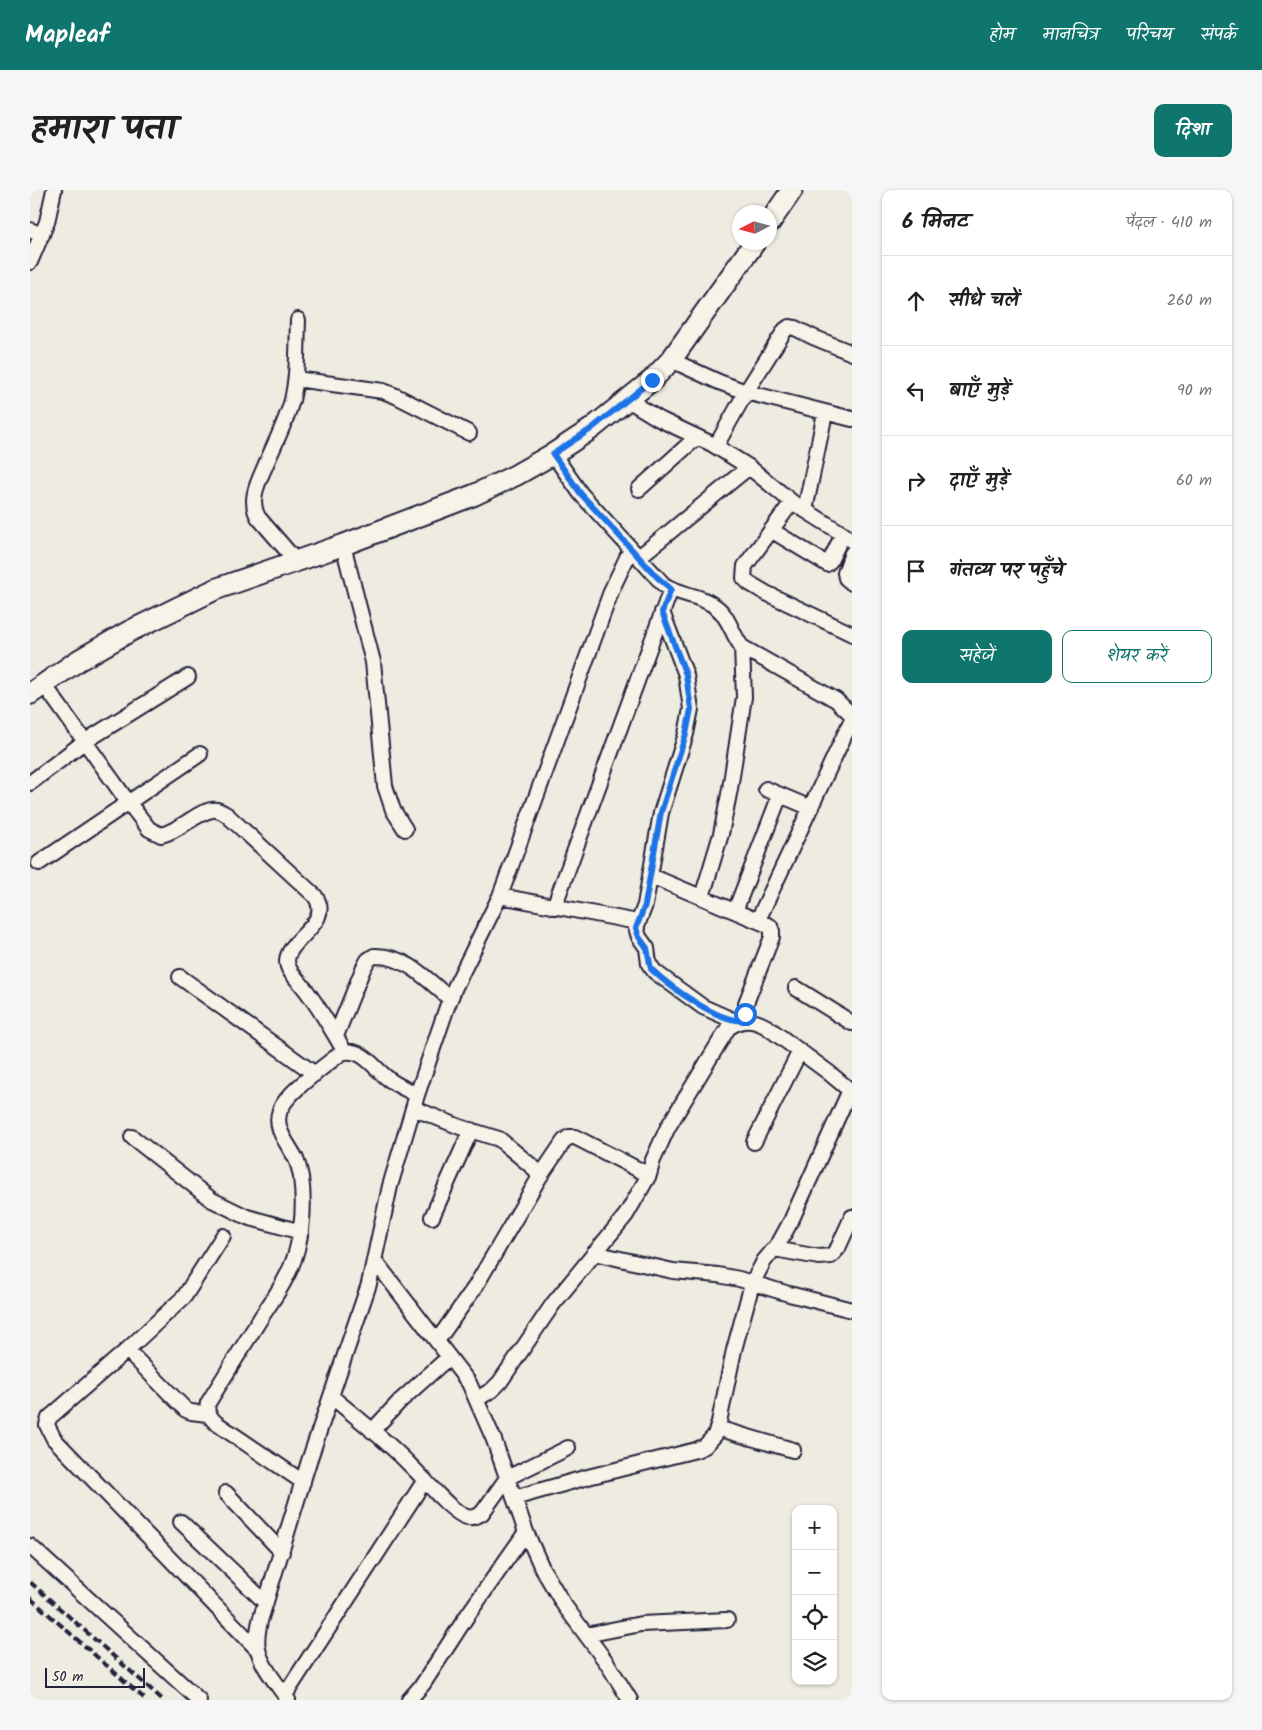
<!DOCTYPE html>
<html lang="hi">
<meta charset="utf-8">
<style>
:root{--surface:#fff;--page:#f6f6f6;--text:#202124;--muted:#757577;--line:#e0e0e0;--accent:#0f766e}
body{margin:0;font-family:Kalam,"Playpen Sans Deva",sans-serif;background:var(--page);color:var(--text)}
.controls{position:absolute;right:15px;bottom:15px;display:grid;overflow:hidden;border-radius:10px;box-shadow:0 1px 4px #0004}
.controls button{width:45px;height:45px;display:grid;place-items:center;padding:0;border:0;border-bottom:1px solid var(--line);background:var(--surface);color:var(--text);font:25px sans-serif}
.compass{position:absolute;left:702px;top:15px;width:45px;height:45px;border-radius:50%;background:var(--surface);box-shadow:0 1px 4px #0004;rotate:264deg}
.scale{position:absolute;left:15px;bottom:12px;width:100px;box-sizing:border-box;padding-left:5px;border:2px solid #22223b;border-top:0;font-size:14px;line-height:18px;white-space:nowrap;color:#22223b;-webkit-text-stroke:4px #f7f3e8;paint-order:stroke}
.stop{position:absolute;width:15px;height:15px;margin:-11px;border:4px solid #1a73e8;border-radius:50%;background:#fff}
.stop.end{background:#1a73e8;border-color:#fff;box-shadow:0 1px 5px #0008}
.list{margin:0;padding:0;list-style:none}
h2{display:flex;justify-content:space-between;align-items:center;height:65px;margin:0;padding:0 20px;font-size:21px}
h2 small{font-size:16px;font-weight:400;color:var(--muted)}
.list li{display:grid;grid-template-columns:32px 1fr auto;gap:15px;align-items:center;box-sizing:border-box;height:90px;padding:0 20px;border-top:1px solid var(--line)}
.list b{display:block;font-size:19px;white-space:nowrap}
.list em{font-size:16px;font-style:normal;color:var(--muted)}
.actions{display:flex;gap:10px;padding:15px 20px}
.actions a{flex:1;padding:11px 0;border:1px solid var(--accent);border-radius:10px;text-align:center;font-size:18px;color:var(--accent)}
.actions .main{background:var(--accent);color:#fff}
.icon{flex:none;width:28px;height:28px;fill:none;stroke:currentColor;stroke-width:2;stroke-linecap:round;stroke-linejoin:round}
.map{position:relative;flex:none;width:822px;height:1510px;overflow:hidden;border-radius:10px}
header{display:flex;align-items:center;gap:30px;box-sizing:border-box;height:70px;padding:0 25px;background:var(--accent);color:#fff}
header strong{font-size:24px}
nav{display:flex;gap:28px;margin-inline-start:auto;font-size:18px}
.intro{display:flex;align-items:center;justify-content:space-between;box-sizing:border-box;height:120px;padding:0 30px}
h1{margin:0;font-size:35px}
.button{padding:12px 22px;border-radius:10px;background:var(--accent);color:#fff;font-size:18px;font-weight:700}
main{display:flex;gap:30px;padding:0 30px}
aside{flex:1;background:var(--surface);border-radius:10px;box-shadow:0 1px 4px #0004}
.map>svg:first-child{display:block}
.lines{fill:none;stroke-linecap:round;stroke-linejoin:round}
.minor-casing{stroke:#22223b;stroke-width:18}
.secondary-casing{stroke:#22223b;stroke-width:24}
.minor{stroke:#f7f3e8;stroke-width:14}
.secondary{stroke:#f7f3e8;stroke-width:20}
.rail{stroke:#22223b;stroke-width:4;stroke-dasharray:8 4;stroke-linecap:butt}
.route{stroke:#1a73e8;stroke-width:6}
</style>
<header>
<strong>Mapleaf</strong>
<nav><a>होम</a><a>मानचित्र</a><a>परिचय</a><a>संपर्क</a></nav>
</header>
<div class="intro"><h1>हमारा पता</h1><a class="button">दिशा</a></div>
<main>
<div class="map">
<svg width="822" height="1510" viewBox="0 0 822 1510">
<rect width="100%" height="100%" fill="#eeebe1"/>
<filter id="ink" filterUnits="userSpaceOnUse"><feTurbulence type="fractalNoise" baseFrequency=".02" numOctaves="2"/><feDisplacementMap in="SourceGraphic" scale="10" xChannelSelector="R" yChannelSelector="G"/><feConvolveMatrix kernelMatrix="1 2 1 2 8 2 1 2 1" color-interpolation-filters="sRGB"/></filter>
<g filter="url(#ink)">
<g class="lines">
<defs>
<path id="minor" d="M0,40l12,5
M0,72l17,-40 7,-32
M641,170l48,22 27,10 106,27
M266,189l87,12 13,5 73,37
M598,210l31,19 53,25 37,23 43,35 51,32 9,7
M686,256l30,-54 39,-62 4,-3 6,1 18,9 39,16
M523,264l28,40 83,91c16,10 37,10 52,22 13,9 16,28 26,40l94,53 16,15
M609,299l58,-52
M762,312l-47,64 -1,12 5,5 17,10 86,41
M775,320l20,-97
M741,340l56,34 3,-3 13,-27
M313,355l30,117 12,124 8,24 12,19
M822,363l-7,20 1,5 6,5
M609,367l110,-90
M266,371l-38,-44c-10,-18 1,-36 8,-53 9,-21 20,-42 26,-64 6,-26 5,-53 6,-80
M13,493l85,119 21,27 12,6c18,-4 36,-23 51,-25 6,-1 10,2 15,5l88,81c19,27 -27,42 -28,65 0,9 8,16 14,23 17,20 30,45 44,68
M0,593l54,-41 104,-65
M736,599l45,19
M9,673l161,-109
M621,686l119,50 2,5v6l-26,66v17
M470,706l132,25 3,3 4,13 8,11 2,16 6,8 48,35 34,15
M672,707l19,-63 9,-45 14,-92 -2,-50
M524,717l117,-318
M705,721l45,-116
M728,730l94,-201
M606,738l9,-23 16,-92 25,-79 5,-25 -5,-34 -24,-63
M150,787l135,97
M766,798l56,35
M306,846l27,-67 5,-9 6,-4c32,-1 54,24 76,43
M383,918l47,19 39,12 36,30 4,9 -64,109 -38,54
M102,947l80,63 35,17 54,15
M724,952l46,-91
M509,988l25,-37 5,-4h6l74,38
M402,1027l39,-87
M193,1046l-39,61 -57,53 -78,68 -2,7 7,14 203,210
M744,1059l45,8 12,-1 7,-8 14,-31
M564,1063l79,18 45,4 21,4 50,15 63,16
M345,1071l94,122 25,57 32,92 16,36 22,37 43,58 23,37
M97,1160l59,60 5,2 16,2
M301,1206c27,23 55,44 79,69 15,14 36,42 54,51 7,3 12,1 18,-3l25,-35 61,-30
M447,1209l15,-9 8,-8 53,-78 73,-89 23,-40 4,-15 15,-33 60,-99c14,-10 25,-9 39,-1l61,45 24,20
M687,1238l76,22
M342,1241l28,-30 49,-44
M273,1292l-87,-59c-7,-7 -10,-11 -8,-20 18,-29 36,-58 54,-87 14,-21 29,-42 35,-67 6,-23 7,-49 4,-72 -1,-6 -3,-13 -5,-18 -8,-16 -23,-30 -16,-49 8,-19 44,-43 61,-57 21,-7 33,16 49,27 8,6 18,10 27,15
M196,1303l56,59
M484,1308l74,-21 108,-27 9,-4 10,-11 4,-13 15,-72 18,-66 12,-23 15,-18 12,-22 59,-131
M151,1332l85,81
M0,1356l169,154
M556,1445l55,-11 86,-4
M255,1505l140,-215
M258,1510c-9,-14 -27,-34 -30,-51 -2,-9 0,-19 2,-28l49,-160 60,-177 21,-98 27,-91 30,-88 8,-20 45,-91 112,-307 19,-40
M379,1510l14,-16 44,-68 59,-84"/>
<path id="secondary" d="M740,32l22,-32
M0,504l49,-34 51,-29 86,-42 127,-44 131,-50 42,-20 37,-21 38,-25 61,-49 19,-20 84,-118"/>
</defs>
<use href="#minor" class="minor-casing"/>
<use href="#secondary" class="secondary-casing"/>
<use href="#minor" class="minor"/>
<use href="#secondary" class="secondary"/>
<path class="rail" d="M0,1392l133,118
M0,1408l116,102"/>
</g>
</g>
<g class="lines" filter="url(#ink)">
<path class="route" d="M622,190l-61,49 -38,25 28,40 76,83 14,12 -9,23 24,63 5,34 -5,25 -25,78 -16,93 -9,23 3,9 8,11 4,21c18,17 70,56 95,51l-1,-6"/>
</g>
</svg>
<div class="controls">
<button>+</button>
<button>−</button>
<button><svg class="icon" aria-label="locate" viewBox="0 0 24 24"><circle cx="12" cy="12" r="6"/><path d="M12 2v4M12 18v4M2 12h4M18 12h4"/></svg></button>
<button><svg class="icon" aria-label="layers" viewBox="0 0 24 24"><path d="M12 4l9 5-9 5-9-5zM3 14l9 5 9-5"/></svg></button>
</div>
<svg class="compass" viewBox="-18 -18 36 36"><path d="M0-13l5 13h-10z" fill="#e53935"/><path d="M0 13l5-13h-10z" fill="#757577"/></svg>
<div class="scale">50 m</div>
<div class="stop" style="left:715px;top:824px"></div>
<div class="stop end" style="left:622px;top:190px"></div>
</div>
<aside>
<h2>6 मिनट<small>पैदल · 410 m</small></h2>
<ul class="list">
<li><svg class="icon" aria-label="ahead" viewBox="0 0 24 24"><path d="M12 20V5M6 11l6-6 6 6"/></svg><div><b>सीधे चलें</b></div><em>260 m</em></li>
<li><svg class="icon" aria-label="left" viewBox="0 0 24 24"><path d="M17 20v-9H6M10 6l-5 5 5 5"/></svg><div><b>बाएँ मुड़ें</b></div><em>90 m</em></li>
<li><svg class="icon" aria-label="right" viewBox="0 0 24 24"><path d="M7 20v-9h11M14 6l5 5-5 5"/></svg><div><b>दाएँ मुड़ें</b></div><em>60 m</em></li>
<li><svg class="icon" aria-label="arrive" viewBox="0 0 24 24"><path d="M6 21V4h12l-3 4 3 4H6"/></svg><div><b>गंतव्य पर पहुँचे</b></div></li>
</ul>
<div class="actions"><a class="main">सहेजें</a><a>शेयर करें</a></div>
</aside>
</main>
